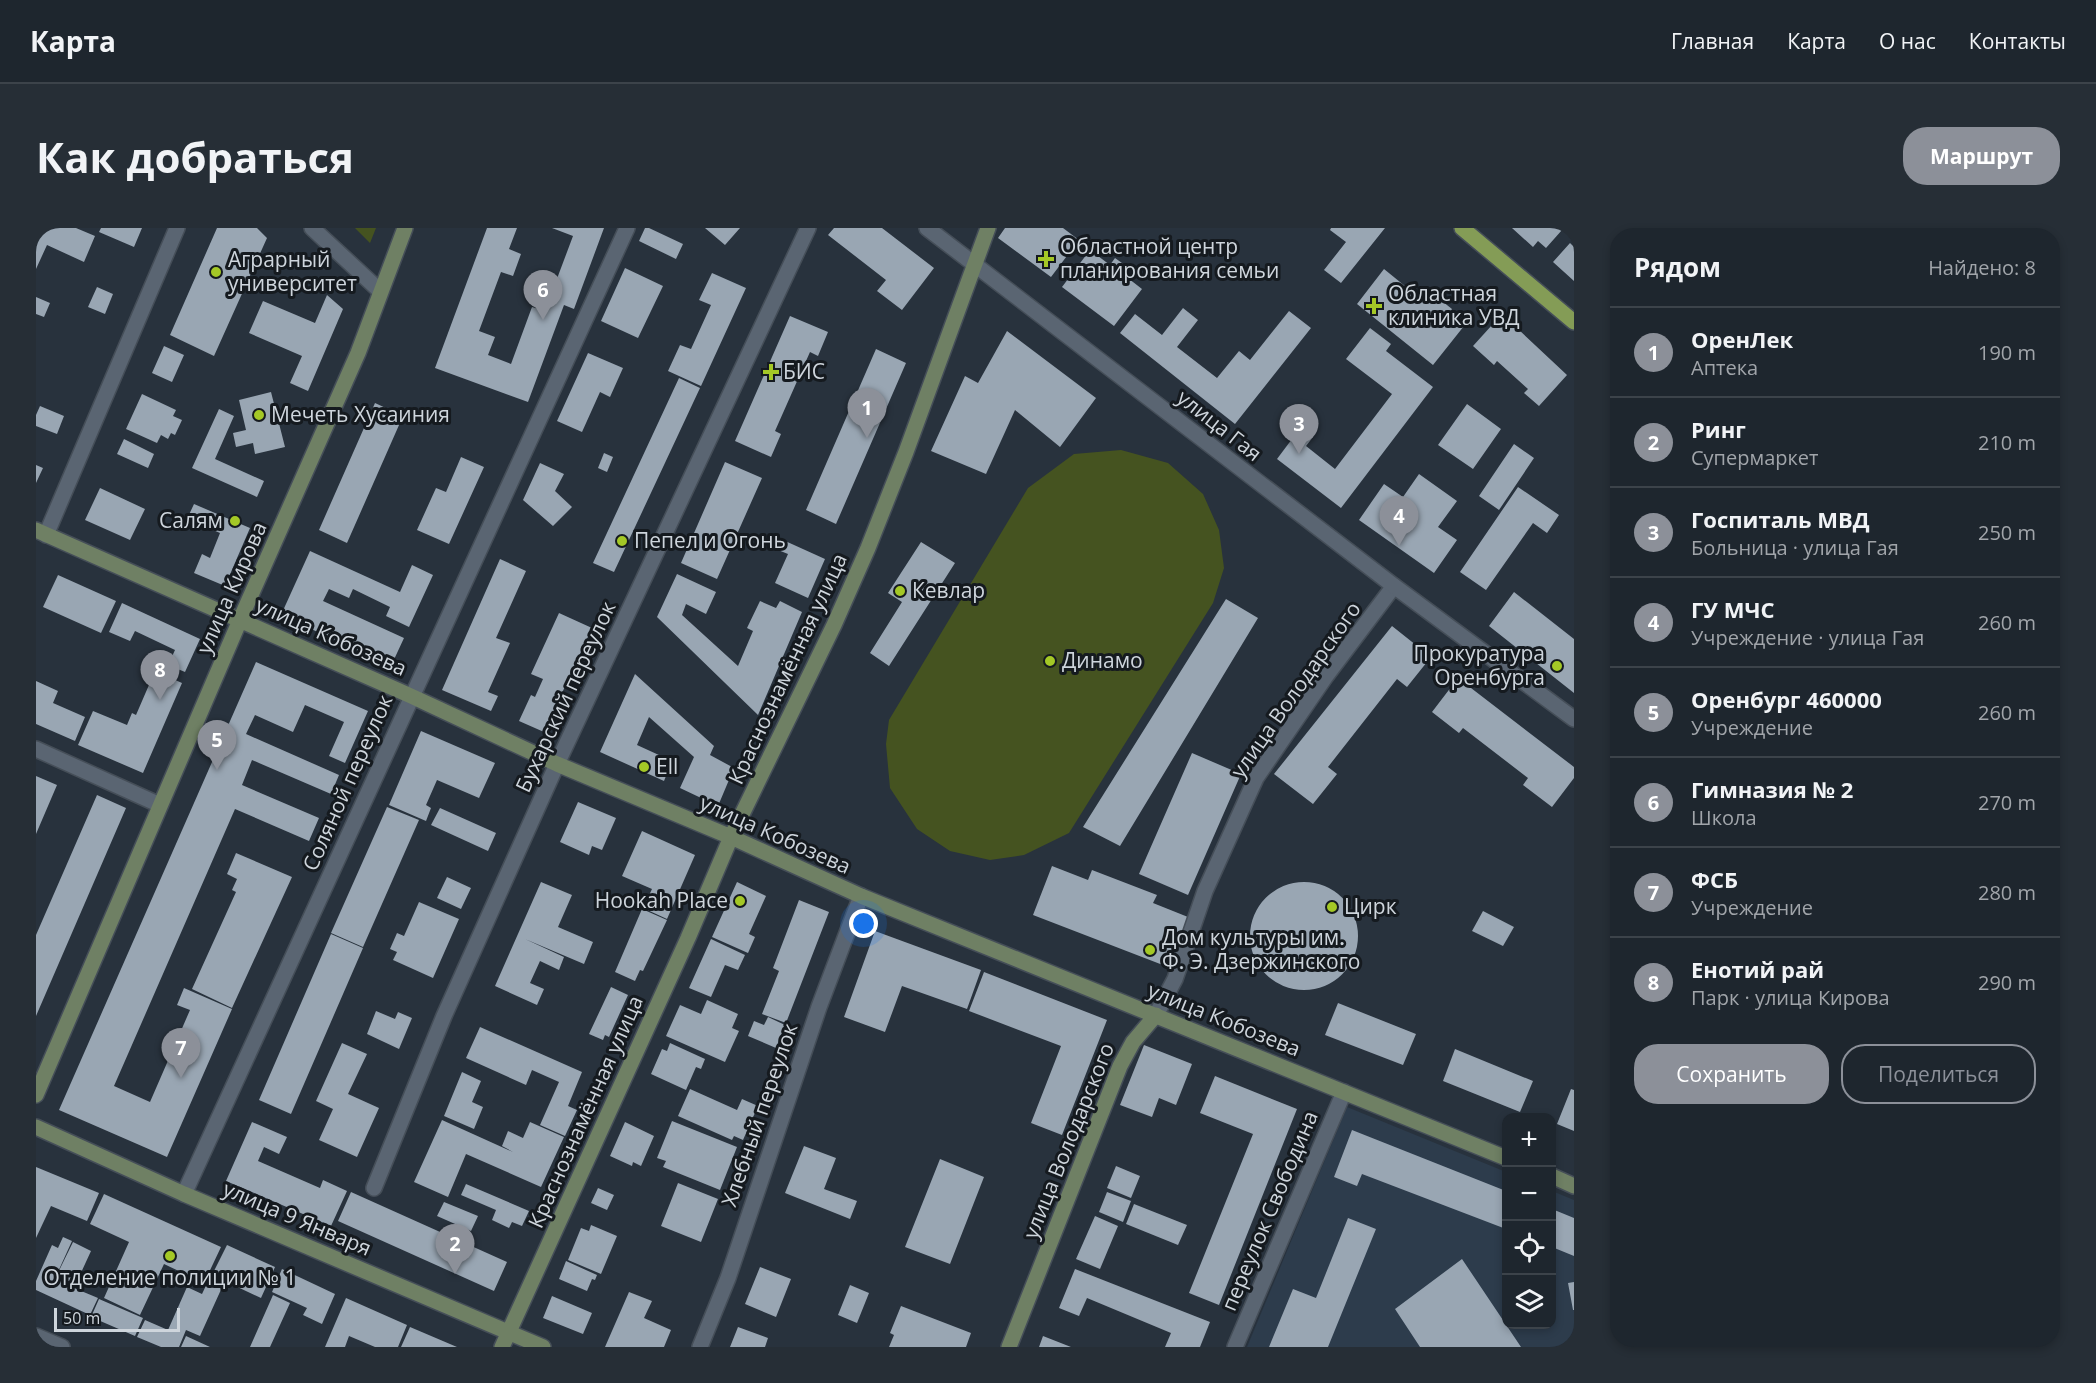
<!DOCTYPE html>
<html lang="ru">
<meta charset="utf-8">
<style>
:root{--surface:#1e262e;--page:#262e36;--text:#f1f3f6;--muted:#a1a5aa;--line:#3c434a;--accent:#8c9099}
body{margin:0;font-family:"Open Sans",sans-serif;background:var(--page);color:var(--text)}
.controls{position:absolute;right:18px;bottom:18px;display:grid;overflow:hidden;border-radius:12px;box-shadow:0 3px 9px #0003}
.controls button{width:54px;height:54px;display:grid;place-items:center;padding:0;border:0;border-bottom:2px solid var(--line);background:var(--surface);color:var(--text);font:30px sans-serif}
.scale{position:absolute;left:18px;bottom:15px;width:126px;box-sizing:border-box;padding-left:6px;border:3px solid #ced5dc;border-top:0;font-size:16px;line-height:21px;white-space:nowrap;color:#ced5dc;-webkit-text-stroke:4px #151a1f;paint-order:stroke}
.you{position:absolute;left:828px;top:696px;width:21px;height:21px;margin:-15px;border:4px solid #fff;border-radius:50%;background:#1a73e8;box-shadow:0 0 0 9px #1a73e833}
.badge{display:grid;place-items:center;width:39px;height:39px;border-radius:50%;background:var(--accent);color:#fff;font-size:20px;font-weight:700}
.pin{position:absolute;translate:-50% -50px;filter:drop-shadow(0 2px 3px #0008)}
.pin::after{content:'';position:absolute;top:32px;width:21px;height:18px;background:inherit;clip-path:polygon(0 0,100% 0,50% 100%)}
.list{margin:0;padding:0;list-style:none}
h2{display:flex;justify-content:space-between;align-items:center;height:78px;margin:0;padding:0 24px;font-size:26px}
h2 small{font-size:20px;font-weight:400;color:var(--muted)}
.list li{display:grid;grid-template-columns:39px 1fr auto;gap:18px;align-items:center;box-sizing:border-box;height:90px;padding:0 24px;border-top:2px solid var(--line)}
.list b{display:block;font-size:22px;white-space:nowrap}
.list p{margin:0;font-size:20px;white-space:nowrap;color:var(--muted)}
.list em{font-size:20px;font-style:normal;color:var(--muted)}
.actions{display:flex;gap:12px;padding:18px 24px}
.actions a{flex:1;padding:14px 0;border:2px solid var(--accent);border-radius:24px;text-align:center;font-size:21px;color:var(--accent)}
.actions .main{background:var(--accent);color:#fff}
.icon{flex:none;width:33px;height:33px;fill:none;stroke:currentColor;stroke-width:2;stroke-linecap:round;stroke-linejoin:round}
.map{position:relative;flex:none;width:1538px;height:1119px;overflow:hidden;border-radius:24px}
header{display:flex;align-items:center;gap:36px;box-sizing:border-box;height:84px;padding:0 30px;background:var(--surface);border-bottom:2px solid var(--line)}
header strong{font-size:28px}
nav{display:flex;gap:33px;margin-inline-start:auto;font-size:21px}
.intro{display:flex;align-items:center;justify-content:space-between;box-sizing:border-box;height:144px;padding:0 36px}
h1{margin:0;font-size:42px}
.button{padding:15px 27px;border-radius:24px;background:var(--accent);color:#fff;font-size:21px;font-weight:700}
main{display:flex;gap:36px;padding:0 36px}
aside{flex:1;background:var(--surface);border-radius:24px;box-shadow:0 3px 9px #0003}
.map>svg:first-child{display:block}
.built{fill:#2d3c4c}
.green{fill:#455320}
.building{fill:#99a6b3}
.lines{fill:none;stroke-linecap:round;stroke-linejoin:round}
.minor-casing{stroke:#454e58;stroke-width:18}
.tertiary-casing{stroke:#454e58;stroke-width:18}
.secondary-casing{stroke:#454e58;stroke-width:18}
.primary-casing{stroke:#454e58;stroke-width:18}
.minor{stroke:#5a6572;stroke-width:15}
.tertiary{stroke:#5a6572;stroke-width:15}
.secondary{stroke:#6f8064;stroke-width:15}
.primary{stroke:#849c56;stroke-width:15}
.poi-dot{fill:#a4c826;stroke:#151a1f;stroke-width:2}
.labels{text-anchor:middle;stroke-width:6;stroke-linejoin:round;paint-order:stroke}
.poi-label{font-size:21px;fill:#ced5dc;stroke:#151a1f;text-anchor:start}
.street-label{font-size:21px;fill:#ced5dc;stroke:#151a1f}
</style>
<header>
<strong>Карта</strong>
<nav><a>Главная</a><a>Карта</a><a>О нас</a><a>Контакты</a></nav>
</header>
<div class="intro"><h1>Как добраться</h1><a class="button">Маршрут</a></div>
<main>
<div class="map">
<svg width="1538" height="1119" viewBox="0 0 1538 1119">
<rect width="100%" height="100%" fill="#28323d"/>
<path class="built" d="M1311,879l159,65v152h46v-133l22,9v147h-327z"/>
<path class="green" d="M319,0h21l-6,15z
M1085,222l47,13 35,31 16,36 5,38 -11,35 -144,230 -45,22 -34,5 -40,-9 -33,-22 -27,-41 -4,-44 3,-24 139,-232 46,-34z"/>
<path class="building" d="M0,0h40l19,8 -11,26 -37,-17 -11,24z
M65,0h41l-8,19 -35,-15z
M181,0h40l10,10 -53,118 -44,-21z
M451,0h30l-8,21 12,5 -8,22 -12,-4 -22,59 16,6 -7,18 23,9 21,-57 7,2 4,-11 6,2 24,-64 -21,-8h52l-30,81 -10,-4 -36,97 -93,-34z
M609,0h4l34,16 -7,15 -37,-18z
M669,0h35l-15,17z
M798,0h48l52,40 -32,42 -25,-19 9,-11 -58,-45z
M969,0h58l16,12 -28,37 -53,-39z
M1295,0h54l-44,55 -17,-13 22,-28 -16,-12z
M1476,0h47l3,2 -16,18 -8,-7 -5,6z
M1534,15l4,4v34l-21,-19z
M1054,22l20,15 5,-7 14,10 -5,7 18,14 -28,37 -52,-39z
M589,40l38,18 -25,52 -37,-17z
M1348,41l32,26 7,-9 29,23 -3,5 15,12 -31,39 -76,-61z
M676,45l34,15 -45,98 -33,-15 12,-26 11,4 20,-44 -12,-5z
M61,59l16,7 -8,20 -17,-7z
M291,67l16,14 -35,82 -18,-8 12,-27 -53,-23 14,-32 52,22z
M0,69l14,6 -6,14 -8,-3z
M1147,80l15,12 -21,27 40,31 22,-27 11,9 39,-49 22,17 -76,96 -115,-91 15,-19 27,21z
M1466,86l65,61 -28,31 -15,-13 4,-4 -31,-28 -3,4 -21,-19z
M754,88l38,16 -10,24 -8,-4 -35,79 6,3 -10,23 -36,-16z
M1334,100l21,16 -5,7 47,36 -92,121 -64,-49 24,-32 12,10 -7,9 29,23 57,-75 -46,-35z
M971,103l89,67 -36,49 -45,-37 -29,64 -55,-23 34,-75 13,7z
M128,118l20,9 -12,27 -20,-9z
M840,121l30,14 -70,161 -30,-14z
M552,125l35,15 -13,29 -10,-5 -18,40 -25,-11z
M643,150l21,10 -86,184 -21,-9z
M235,164l14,55 -30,7 -2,-11 -17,4 -3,-14 13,-3 -7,-30z
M106,166l34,16 -3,6 9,4 -7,15 -4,-2 -3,6 -7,-4 -4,8 -31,-14z
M339,175l28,13 -56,127 -28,-13z
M1431,176l34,25 -28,40 -35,-24z
M4,178l24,10 -7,18 -21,-8v-11z
M183,181l15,7 -19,43 49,22 -7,16 -65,-29z
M88,211l30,15 -6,14 -31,-14z
M1478,216l20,14 -35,52 -20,-14z
M568,225l9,4 -6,15 -9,-4z
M425,229l23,10 -35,77 -32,-14 19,-42 10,4z
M689,234l37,16 -45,101 -36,-16z
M504,235l24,11 -9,17 17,16 -19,19 -30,-26z
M0,237l7,3 -7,15z
M1383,246l38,27 -19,26 19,13 -23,33 -75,-53 25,-36 19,13z
M1482,259l41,28 -12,18 -14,-10 -47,67 -26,-18z
M64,260l45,21 -15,31 -45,-20z
M158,276l56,24 -25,58 -31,-13 8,-19 8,4 10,-25 -33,-14z
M747,312l42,19 -17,39 -33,-15 13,-29 -10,-4z
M885,314l34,21 -66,103 -19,-13 32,-51 -14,-9z
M274,323l90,41 12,-27 21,10 -24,52 -23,-11 4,-9 -37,-18 -4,9 -20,-9 -6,12 81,37 -13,28 -110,-51z
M464,331l26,12 -30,67 14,5 -22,49 10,4 -7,15 -49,-21z
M641,346l39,18 -10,22 -20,-10 -4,11 56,51 15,-35 -6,-3 13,-27 16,7 4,-7 22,11 -44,103 -101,-98z
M22,347l58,26 -15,32 -58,-26z
M1478,364l60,47v54l-85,-67z
M1190,371l32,19 -138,228 -37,-19z
M86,375l78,36 -15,33 -17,-7 7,-15 -40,-19 -5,10 -21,-9z
M523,385l33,15 -48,104 -25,-11 12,-26 4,2 8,-18 -12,-5z
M1356,398l39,31 -24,30 -10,-8 -69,88 9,7 -24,30 -39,-30z
M220,434l112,49 -23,52 -16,-7 15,-34 -39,-17 -12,27 -38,-17 -9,19 93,41 -8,19 -79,-34 -10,25 77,33 -10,23 -74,-32 -121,277 36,16 40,-92 -13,-5 7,-17 48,21 -65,148 -108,-47z
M119,443l27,12 -39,90 -65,-28 15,-34 34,14 5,-12 4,2z
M599,446l79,72 -4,9 24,13 -16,38 -38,-18 14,-31 -45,-40 -12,28 35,16 -8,20 -64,-29z
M1422,450l116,89v11l-22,29 -29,-22 5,-7 -65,-50 -4,5 -27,-21z
M0,453l22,10 -5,12 32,14 -10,24 -39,-17z
M385,503l74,32 -16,35 -42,-18 -11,25 5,3 -5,13 -37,-16z
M1156,525l49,21 -53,121 -49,-21z
M0,548l21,9 -21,49z
M61,567l29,13 -90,208v-81z
M542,574l38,16 -14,32 -10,-4 -3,9 -29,-13z
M351,579l32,13 -56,127 -32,-14z
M404,580l56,25 -8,18 -57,-26z
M606,603l53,24 -28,64 -24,-11 9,-19 -30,-13z
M200,625l56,24 -60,131 -40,-19 44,-97 -4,-2 5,-11 -10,-5z
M1016,638l36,14 4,-10 65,25 -4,8 35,14 -20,50 -135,-52z
M411,649l24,11 -10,21 -24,-11z
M1214 708a54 54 0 1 1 108 0a54 54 0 1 1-108 0Z
M505,654l31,13 -14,32 35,15 -9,22 -59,-25 39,18 -5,13 -19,-9 -10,22 14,6 -7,16 -42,-19z
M701,654l29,14 -17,38 6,3 -7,16 -36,-16z
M763,672l30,12 -43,111 -24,-9 17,-43 -6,-3z
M383,674l40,17 -26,59 -40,-18 4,-8 -7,-3 7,-16 7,3z
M606,681l25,11 -24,51 -3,-1 -5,11 -20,-9z
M1447,683l31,16 -11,19 -31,-15z
M839,703l106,39 -14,39 -65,-23 -17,46 -41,-15z
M295,706l32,14 -72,166 -32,-14z
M675,711l34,16 -7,15 -13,-5 -14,32 -22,-9z
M948,744l123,48 -45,115 -31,-12 30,-77 -92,-35z
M575,759l17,8 -19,42 -4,-2 -2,5 -14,-6z
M671,772l31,14 -6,14 7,3 -14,31 -59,-26 14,-31 21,9z
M1302,775l78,31 -13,31 -78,-30z
M340,783l19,8 3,-7 14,6 -13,31 -32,-15z
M732,789l17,8 -9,23 -28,-12 6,-15 10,4z
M444,799l102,45 -14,34 9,4 -12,26 -25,-11 19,-43 -27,-12 -6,15 -60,-27z
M306,815l25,11 -19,40 31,14 -22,49 -38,-17 14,-31 -17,-8z
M634,815l35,16 -4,10 -5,-2 -10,23 -35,-16 11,-25 5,2z
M1108,817l48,19 -16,41 -17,-7 -7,19 -32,-12z
M1419,821l78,32 -13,31 -77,-31z
M426,844l19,9 -9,21 11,5 -9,22 -30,-13z
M1179,848l82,33 -78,196 -30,-12 64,-159 -53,-21z
M654,861l47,21 5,-11 16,7 -15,34 -9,-4 -2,4 -54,-24z
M1535,861l3,1v41l-17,-7z
M406,892l71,32 -11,-6 6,-15 15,7 7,-16 34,15 -23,50 -75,-33 -18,43 -34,-15z
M636,893l65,26 -17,43 -57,-23 3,-6 -9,-3z
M216,894l35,15 -8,17 -15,-7 -6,14 62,27 3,-8 24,11 -16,35 -105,-45z
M589,894l29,14 -13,30 -8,-4 -1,4 -22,-10z
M1316,902l154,61v38l-144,-55 -5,12 -23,-9z
M768,918l32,12 -12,31 33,12 -7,18 -65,-26z
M904,931l44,18 -34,87 -45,-17z
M1080,938l24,10 -9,22 -24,-10z
M0,939l63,26 -12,28 -36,-15 -15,32z
M642,955l40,16 -17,43 -40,-16z
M430,956l63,27 -7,15 -10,-4 -3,6 -17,-8 4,-10 -35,-15z
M562,960l16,7 -7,15 -16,-7z
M315,964l156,70 -13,29 -156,-70z
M1071,964l24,9 -8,21 -24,-10z
M68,966l117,53 -17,36 -40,-19 -24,51 -36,-17 25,-56 -39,-18z
M408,974l34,14 -7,15 -34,-15z
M1098,976l53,21 -9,20 -52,-21z
M1516,981l22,9v38l-22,-9z
M1059,988l23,10 -18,43 -24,-10z
M1312,990l28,11 -48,118h-59l24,-58 23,9z
M555,997l26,11 -16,38 -33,-14 13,-32 8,3z
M27,1009l9,4 -20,44 21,-43 18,9 -17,37 24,10 -8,17 -54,-25v-9l16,-36 6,3z
M191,1017l48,22 -14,31 -49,-23z
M1426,1031l59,88h-101l-25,-38z
M530,1033l31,14 -2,5 -3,-1 -5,12 -28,-12z
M724,1039l31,12 -15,38 -31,-13z
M246,1041l53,25 -13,30 -19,-9 4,-7 -35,-16z
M1039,1041l135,53 -10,25h-35l6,-14 -84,-35 -8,18 -20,-8z
M174,1049l14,6 -24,53 -14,-6 -7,17h-18l-24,-10 8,-17 23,10 19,-43 15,7z
M1538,1054v28h-1l-5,-27z
M814,1057l19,8 -12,30 -19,-8z
M593,1064l23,9 -8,17 27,12 -7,17h-59z
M237,1067l17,8 -20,44h-20z
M516,1068l40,17 -9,21 -40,-16z
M310,1070l61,27 -9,22h-23l-26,-11 -4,11h-20z
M63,1071l44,19 -8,18 -44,-19z
M865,1078l70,27 -5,14h-77l5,-12 -4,-2z
M374,1099l47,20h-56z
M702,1099l30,11 -3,9h-35z
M150,1108l24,11h-29z
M1007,1108l28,11h-32z"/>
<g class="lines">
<defs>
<path id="minor" d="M10,307l131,-307
M0,521l124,56
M1120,787l19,-36 30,-88 51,-113 70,-102 68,-90
M338,960l70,-172 113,-252 251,-536
M148,966l443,-966
M664,1119l28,-69 91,-271 42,-111
M1199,1119l109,-255"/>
<path id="tertiary" d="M276,0l68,63
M891,0l467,358 180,133
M0,1108l26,11"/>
<path id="secondary" d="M0,302l375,166 146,68 174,73 130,59 645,262
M0,867l204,-475 118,-267 47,-125
M0,899l148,67 359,153
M1516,948l22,10
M466,1119l186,-409 43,-101 103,-212 34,-77 38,-96 82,-224
M973,1119l111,-281 13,-24 23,-27"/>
<path id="primary" d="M1426,0l112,94"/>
</defs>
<use href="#minor" class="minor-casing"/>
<use href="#tertiary" class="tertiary-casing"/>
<use href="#secondary" class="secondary-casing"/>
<use href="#primary" class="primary-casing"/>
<use href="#minor" class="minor"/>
<use href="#tertiary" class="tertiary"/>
<use href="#secondary" class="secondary"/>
<use href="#primary" class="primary"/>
</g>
<g class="poi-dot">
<path d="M1007 22h6v6h6v6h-6v6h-6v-6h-6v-6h6z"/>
<circle cx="180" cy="44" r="6"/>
<path d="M1335 69h6v6h6v6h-6v6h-6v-6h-6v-6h6z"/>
<path d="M732 135h6v6h6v6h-6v6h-6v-6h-6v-6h6z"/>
<circle cx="223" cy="187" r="6"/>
<circle cx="199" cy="293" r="6"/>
<circle cx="586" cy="313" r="6"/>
<circle cx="864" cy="363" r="6"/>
<circle cx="1014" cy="433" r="6"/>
<circle cx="1521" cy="438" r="6"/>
<circle cx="608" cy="539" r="6"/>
<circle cx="704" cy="673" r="6"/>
<circle cx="1296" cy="679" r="6"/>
<circle cx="1114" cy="722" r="6"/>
<circle cx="134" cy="1028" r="6"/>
</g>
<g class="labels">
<g class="poi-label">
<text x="1024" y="26">Областной центр<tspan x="1024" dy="24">планирования семьи</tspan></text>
<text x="192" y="39">Аграрный<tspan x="192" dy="24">университет</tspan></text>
<text x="1352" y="73">Областная<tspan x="1352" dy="24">клиника УВД</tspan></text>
<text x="747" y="151">БИС</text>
<text x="235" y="194">Мечеть Хусаиния</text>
<text x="187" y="300" text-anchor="end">Салям</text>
<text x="598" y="320">Пепел и Огонь</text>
<text x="876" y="370">Кевлар</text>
<text x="1509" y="433" text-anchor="end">Прокуратура<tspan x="1509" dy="24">Оренбурга</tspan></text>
<text x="1026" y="440">Динамо</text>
<text x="620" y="546">Ell</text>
<text x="692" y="680" text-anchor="end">Hookah Place</text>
<text x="1308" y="686">Цирк</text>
<text x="1126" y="717">Дом культуры им.<tspan x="1126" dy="24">Ф. Э. Дзержинского</tspan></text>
<text x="134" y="1057" text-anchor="middle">Отделение полиции № 1</text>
</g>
<g class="street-label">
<text transform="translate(1183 198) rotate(38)" y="7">улица Гая</text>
<text transform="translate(196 360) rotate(-66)" y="7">улица Кирова</text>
<text transform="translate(295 409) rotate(24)" y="7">улица Кобозева</text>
<text transform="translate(752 441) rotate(-65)" y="7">Краснознамённая улица</text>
<text transform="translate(1260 462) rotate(-55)" y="7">улица Володарского</text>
<text transform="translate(530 469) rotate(-65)" y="7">Бухарский переулок</text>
<text transform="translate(312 555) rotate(-66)" y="7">Соляной переулок</text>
<text transform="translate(739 607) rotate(24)" y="7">улица Кобозева</text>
<text transform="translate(1188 792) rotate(22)" y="7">улица Кобозева</text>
<text transform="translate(550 884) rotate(-66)" y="7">Краснознамённая улица</text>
<text transform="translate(724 887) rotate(-71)" y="7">Хлебный переулок</text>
<text transform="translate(1033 913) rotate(-68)" y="7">улица Володарского</text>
<text transform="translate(1234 983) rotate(-67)" y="7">переулок Свободина</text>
<text transform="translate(261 991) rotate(23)" y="7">улица 9 Января</text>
</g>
</g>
</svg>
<div class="controls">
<button>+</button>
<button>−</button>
<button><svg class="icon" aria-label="locate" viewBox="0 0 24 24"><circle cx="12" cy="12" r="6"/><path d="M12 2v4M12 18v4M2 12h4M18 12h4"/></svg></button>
<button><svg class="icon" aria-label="layers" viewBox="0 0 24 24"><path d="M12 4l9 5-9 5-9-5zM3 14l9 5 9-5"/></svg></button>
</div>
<div class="scale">50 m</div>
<div class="you"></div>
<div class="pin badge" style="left:831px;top:210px">1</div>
<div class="pin badge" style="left:419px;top:1046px">2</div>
<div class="pin badge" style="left:1263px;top:226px">3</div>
<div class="pin badge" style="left:1363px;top:318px">4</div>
<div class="pin badge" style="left:181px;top:542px">5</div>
<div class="pin badge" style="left:507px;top:92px">6</div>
<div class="pin badge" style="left:145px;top:850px">7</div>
<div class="pin badge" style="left:124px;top:472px">8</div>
</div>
<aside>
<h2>Рядом<small>Найдено: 8</small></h2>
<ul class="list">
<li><span class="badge">1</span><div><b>ОренЛек</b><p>Аптека</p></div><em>190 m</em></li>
<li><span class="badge">2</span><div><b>Ринг</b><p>Супермаркет</p></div><em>210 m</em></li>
<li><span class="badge">3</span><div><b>Госпиталь МВД</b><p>Больница · улица Гая</p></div><em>250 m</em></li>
<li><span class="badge">4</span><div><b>ГУ МЧС</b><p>Учреждение · улица Гая</p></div><em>260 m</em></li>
<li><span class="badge">5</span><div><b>Оренбург 460000</b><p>Учреждение</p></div><em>260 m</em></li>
<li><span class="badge">6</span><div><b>Гимназия № 2</b><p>Школа</p></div><em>270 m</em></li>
<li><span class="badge">7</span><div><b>ФСБ</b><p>Учреждение</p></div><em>280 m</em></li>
<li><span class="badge">8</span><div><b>Енотий рай</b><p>Парк · улица Кирова</p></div><em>290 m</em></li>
</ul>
<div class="actions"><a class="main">Сохранить</a><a>Поделиться</a></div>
</aside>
</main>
